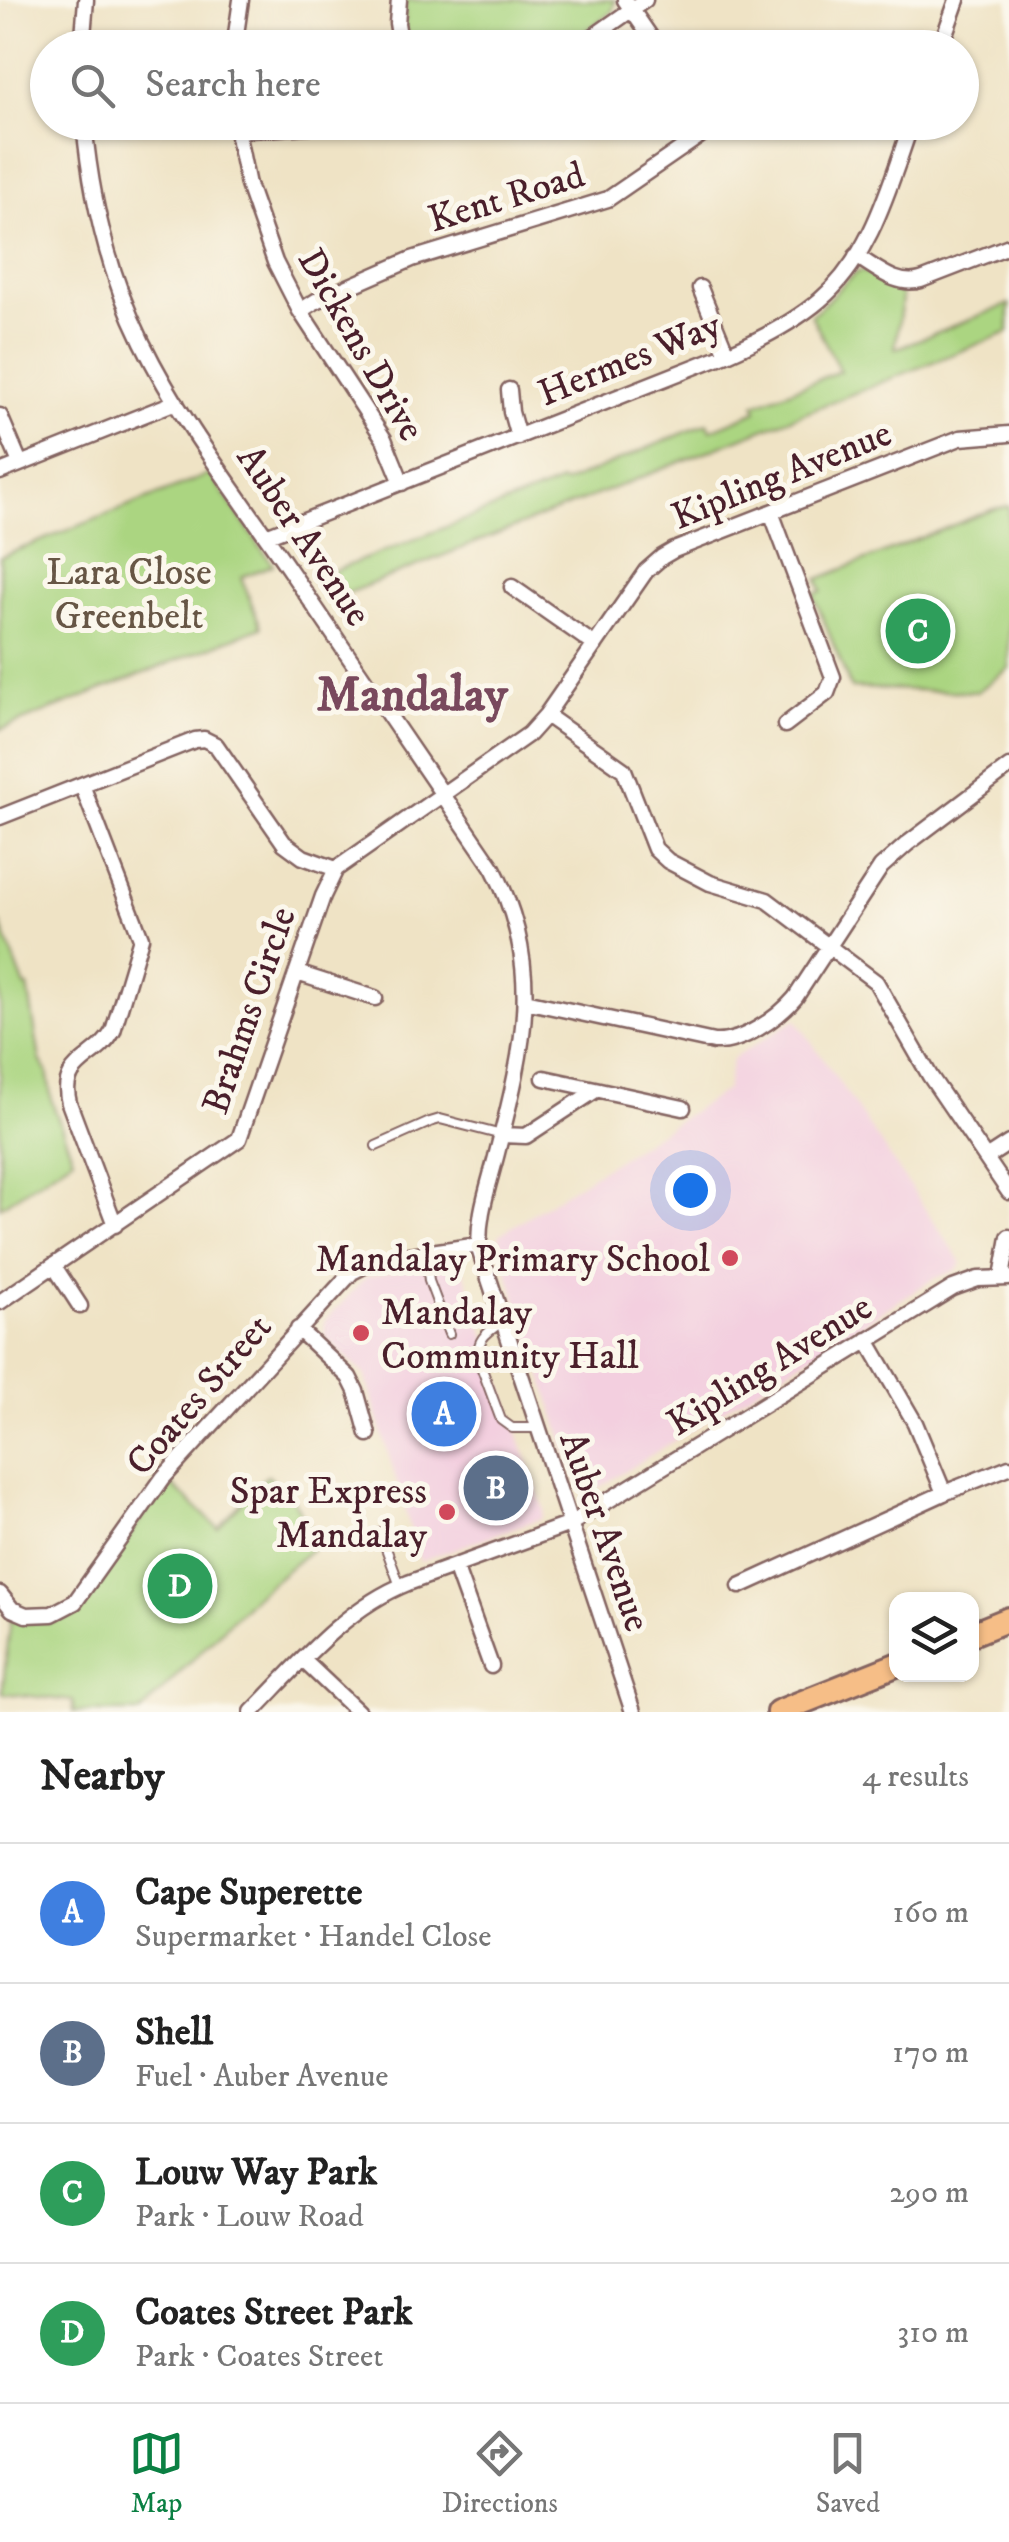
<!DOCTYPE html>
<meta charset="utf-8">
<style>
:root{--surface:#fff;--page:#f2f2f2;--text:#222;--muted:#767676;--line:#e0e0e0;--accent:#0b8043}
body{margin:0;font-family:"IM FELL DW Pica",serif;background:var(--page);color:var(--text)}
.controls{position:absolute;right:30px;bottom:30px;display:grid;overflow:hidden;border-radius:20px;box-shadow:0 2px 8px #0004}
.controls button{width:90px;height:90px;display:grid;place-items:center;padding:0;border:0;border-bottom:2px solid var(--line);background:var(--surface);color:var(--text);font:50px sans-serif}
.you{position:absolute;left:690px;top:1190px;width:35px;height:35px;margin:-25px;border:8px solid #fff;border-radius:50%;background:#1a73e8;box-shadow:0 0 0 15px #1a73e833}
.badge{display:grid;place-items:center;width:65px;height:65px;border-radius:50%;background:var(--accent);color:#fff;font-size:32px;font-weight:700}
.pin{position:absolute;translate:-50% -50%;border:5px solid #fff;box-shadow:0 2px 10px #0006}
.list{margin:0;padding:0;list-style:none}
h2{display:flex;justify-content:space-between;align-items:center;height:130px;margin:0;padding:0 40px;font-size:42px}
h2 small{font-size:32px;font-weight:400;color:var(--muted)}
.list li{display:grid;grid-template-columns:65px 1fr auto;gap:30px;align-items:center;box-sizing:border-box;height:140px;padding:0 40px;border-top:2px solid var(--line)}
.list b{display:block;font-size:38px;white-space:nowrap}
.list p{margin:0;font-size:32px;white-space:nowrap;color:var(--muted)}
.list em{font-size:32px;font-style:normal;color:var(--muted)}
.icon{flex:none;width:55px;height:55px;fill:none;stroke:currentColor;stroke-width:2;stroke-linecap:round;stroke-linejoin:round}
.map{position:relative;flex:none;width:1009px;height:1712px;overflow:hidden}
.search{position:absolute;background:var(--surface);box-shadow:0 2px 8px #0004;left:30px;right:30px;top:30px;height:110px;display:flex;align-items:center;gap:25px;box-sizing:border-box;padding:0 35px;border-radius:55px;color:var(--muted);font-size:38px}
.sheet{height:690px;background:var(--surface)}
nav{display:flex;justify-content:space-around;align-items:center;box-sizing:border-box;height:140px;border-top:2px solid var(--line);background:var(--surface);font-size:28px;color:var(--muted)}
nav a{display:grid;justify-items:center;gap:5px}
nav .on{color:var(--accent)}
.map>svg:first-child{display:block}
.built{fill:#f3cfdf}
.green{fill:#abd581;stroke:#7a7a56;stroke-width:2.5}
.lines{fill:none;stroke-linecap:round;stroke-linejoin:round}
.lane-casing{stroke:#846461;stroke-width:12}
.street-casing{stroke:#846461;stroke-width:19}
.primary-casing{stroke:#846461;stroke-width:28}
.lane{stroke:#fff;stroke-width:8}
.street{stroke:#fff;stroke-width:14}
.primary{stroke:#f6be87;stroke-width:22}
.poi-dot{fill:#d1495b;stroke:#fbf7ec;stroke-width:4}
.labels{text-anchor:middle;stroke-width:10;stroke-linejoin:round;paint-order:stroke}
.street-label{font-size:38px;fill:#4a1f2b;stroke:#fbf7ec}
.park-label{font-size:38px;fill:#675645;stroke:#fbf7ec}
.poi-label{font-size:38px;fill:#4a1f2b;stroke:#fbf7ec;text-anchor:end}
.district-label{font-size:48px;font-weight:bold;fill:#79495d;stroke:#fbf7ec}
</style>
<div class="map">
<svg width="1009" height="1712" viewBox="0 0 1009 1712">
<rect width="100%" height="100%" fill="#fbf7ec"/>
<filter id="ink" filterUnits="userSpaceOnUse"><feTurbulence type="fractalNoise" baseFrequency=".01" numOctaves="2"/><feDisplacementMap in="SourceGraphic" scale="20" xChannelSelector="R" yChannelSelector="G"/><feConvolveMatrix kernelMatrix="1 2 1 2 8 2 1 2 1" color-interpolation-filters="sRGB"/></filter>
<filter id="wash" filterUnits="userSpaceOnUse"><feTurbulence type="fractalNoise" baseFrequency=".0048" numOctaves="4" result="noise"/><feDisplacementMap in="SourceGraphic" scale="40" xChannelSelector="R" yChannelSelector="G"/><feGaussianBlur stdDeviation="2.25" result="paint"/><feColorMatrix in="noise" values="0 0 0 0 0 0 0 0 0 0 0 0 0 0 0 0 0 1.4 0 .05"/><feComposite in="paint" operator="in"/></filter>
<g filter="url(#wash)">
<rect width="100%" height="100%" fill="#efe3c5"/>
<path class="built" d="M796,1019l166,244 -5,7 -23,9 -339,211 -17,-5 -77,-233 -2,-17 227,-145 6,-31z
M452,1261l11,8 81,241 -2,8 -122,43 -55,-186 -40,-38 -1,-15 42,-45z"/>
<path class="green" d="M405,0h210l-3,12 -48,35h-156l-4,-22z
M859,271c15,1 26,13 41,18l2,10 -7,50 114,-45v28l-681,269 -15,-22 248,-97 2,2 144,-61 4,7 46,-19 -2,-7 85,-33 -29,-56c18,-13 31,-34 48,-44z
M210,474l63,91 -32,12 20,50 -261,103v-173z
M1009,506v162l-32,24 -126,-4 -38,-94 9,-3 -4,-12 176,-70z
M0,922l25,65h3l12,73 7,11 5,31 21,56 -73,49z
M267,1475l26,24 25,45 -64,53 -113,115h-68v-11l-71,-8 9,-75c23,6 48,7 67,-9l90,-128 50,47z"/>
</g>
<g filter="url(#ink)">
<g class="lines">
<defs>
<path id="lane" d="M376,1146l54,-24 10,-3 62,16
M426,1252l3,29 20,53
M502,1322c-16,11 -27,18 -23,39l22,59 11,8h26
M380,1532l20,54"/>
<path id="street" d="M399,0l-2,23 4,25
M625,0l33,48
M82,48l4,-48
M234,48l7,-48
M577,48l68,-48
M940,48l17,-48
M84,122c7,77 24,151 58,220 40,82 98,155 149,230 67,99 135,197 202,296 52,100 30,182 4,285 -8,32 -21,66 -17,99l153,460
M235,122l13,63 27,77 25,49 84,128 18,44
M236,131l130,-9
M856,256c21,12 40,31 65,24l88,-34
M700,288l27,66
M300,311l16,-10 96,-42 196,-60 112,-77
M509,390l2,22 7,25
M0,416l20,47
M0,472l176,-70
M771,512l62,165 -6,16 -42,32
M266,536l461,-182c32,-14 66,-31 93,-54 52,-44 70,-117 92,-178
M512,587l83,58
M546,715l78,55 31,79 13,12 42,22 57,17 109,82 54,94 79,116
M82,785l59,153 -28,93c-16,30 -55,30 -44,72l46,122
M0,817l195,-77 9,-1 12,6 68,98 19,14 33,12
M297,973l78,25
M525,1001l189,41c27,2 64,-24 81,-44l86,-131 26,-23 102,-77
M544,1078l139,30
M502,1135l24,1 70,-46
M986,1158l23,-15
M54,1266l26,40
M1002,1277l7,-40
M0,1302l239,-163 84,-243 13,-27 193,-135 17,-19 100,-144 16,-14 12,-7 286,-112 49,-4
M298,1329l51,48 7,14 12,43
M867,1340l48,83 29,70
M455,1566l36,100
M740,1586l204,-93 65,-26
M0,1594l12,15 14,6 26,-1 23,-12 88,-124 189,-206 24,-12 103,-15
M303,1660l55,52
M252,1712c47,-48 93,-104 156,-129l162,-59 383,-236 25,-9 31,-1"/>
<path id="primary" d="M972,1634l37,-15
M778,1712l118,-47"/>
</defs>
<use href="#lane" class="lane-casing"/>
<use href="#street" class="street-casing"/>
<use href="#primary" class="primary-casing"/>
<use href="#lane" class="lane"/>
<use href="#street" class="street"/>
<use href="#primary" class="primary"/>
</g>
</g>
<g class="poi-dot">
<circle cx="730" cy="1258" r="10"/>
<circle cx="361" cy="1333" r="10"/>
<circle cx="447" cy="1512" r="10"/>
</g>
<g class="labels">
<g class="street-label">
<text transform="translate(506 196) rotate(-17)" y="13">Kent Road</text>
<text transform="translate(362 344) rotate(60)" y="13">Dickens Drive</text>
<text transform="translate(629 358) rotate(-22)" y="13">Hermes Way</text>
<text transform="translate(781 474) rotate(-22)" y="13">Kipling Avenue</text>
<text transform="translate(305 535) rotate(56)" y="13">Auber Avenue</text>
<text transform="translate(248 1010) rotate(-71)" y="13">Brahms Circle</text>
<text transform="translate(769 1364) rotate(-32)" y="13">Kipling Avenue</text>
<text transform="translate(198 1394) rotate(-49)" y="13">Coates Street</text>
<text transform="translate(606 1531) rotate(71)" y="13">Auber Avenue</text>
</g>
<g class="park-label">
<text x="129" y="584">Lara Close<tspan x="129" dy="44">Greenbelt</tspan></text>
</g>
<g class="poi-label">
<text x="710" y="1271">Mandalay Primary School</text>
<text x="381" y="1324" text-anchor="start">Mandalay<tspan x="381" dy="44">Community Hall</tspan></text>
<text x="427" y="1503">Spar Express<tspan x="427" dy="44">Mandalay</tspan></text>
</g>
<g class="district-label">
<text x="412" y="710">Mandalay</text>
</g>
</g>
</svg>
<div class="controls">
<button><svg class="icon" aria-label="layers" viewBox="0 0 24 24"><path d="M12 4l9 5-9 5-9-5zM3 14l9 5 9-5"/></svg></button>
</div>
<div class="you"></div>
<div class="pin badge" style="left:444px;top:1414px;background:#3f7fe0">A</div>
<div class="pin badge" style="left:496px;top:1488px;background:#5c6f8a">B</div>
<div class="pin badge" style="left:918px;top:631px;background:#2e9e5b">C</div>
<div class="pin badge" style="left:180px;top:1586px;background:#2e9e5b">D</div>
<div class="search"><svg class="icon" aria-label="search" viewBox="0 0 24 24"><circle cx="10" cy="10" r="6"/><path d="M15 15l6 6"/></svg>Search here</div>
</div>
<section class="sheet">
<h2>Nearby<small>4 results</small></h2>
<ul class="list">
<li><span class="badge" style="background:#3f7fe0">A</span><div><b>Cape Superette</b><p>Supermarket · Handel Close</p></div><em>160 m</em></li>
<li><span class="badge" style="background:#5c6f8a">B</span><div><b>Shell</b><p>Fuel · Auber Avenue</p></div><em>170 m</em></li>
<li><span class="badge" style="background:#2e9e5b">C</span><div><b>Louw Way Park</b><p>Park · Louw Road</p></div><em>290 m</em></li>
<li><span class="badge" style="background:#2e9e5b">D</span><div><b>Coates Street Park</b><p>Park · Coates Street</p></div><em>310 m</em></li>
</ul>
</section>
<nav>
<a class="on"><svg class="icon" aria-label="map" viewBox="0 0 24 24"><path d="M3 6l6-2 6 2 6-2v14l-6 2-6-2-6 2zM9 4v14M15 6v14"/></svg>Map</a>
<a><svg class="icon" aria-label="directions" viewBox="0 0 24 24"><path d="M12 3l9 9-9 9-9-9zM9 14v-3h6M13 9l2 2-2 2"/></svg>Directions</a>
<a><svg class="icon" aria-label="saved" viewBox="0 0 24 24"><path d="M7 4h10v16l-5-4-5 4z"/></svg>Saved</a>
</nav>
